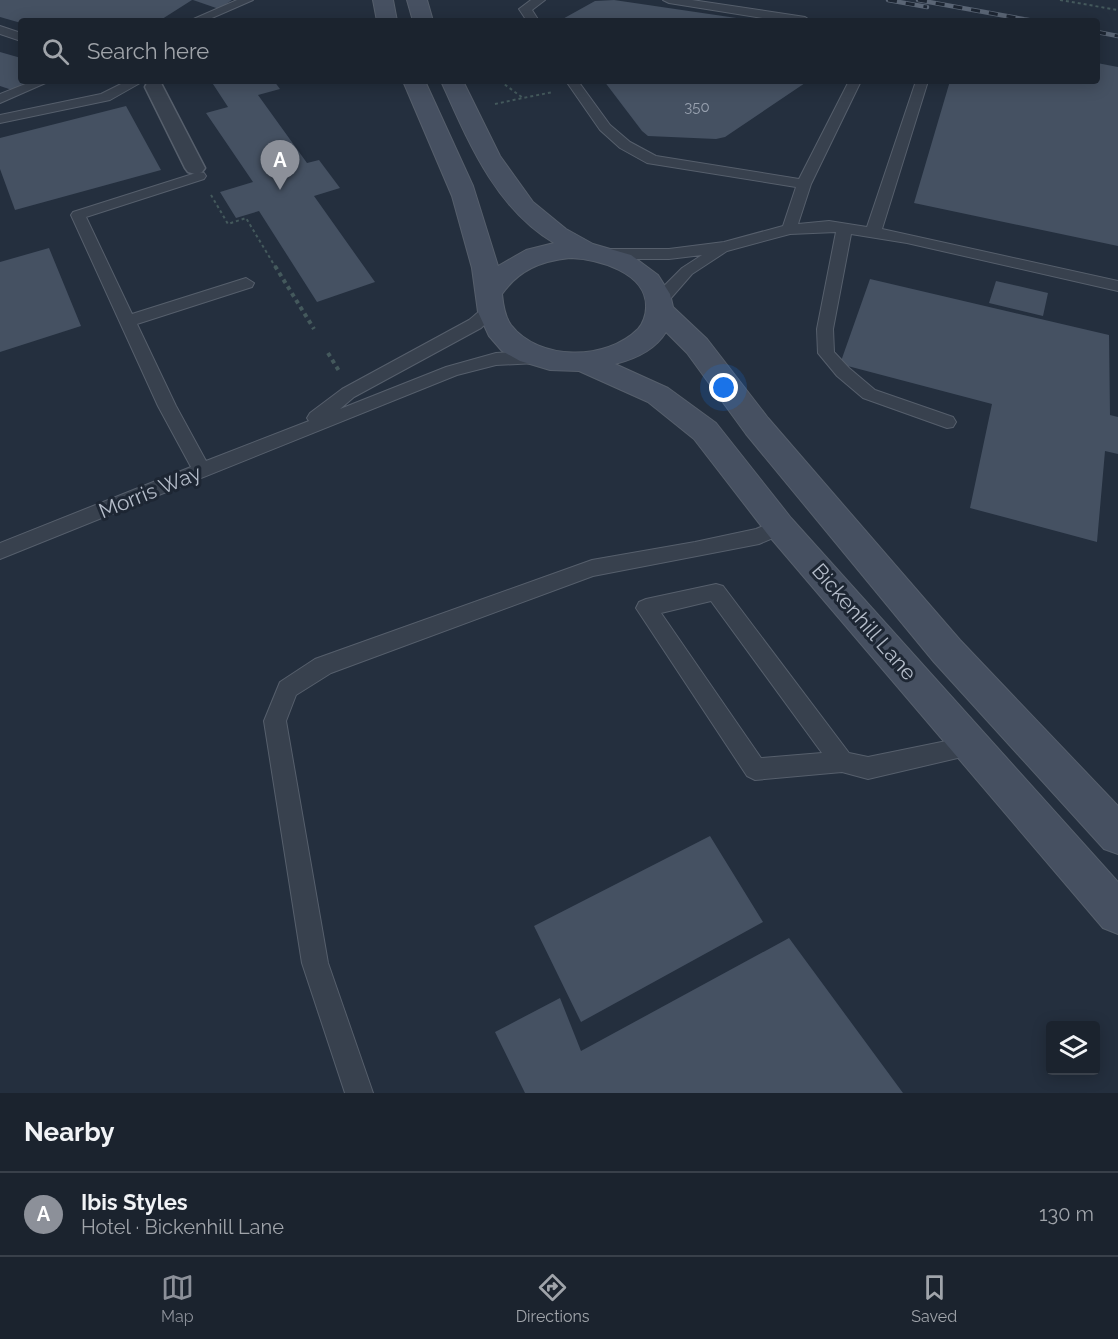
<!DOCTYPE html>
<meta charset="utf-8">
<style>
:root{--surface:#1b232e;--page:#242b36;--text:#f1f3f6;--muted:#a0a4aa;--line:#39404a;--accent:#8c9099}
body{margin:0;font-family:Raleway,sans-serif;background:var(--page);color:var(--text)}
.controls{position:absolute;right:18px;bottom:18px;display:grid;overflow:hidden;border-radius:6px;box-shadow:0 3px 15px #0003}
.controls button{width:54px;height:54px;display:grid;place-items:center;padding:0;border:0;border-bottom:2px solid var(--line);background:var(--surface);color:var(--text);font:30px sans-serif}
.you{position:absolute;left:724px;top:388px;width:21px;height:21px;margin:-15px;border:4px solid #fff;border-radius:50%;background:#1a73e8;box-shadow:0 0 0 9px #1a73e833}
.badge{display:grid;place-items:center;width:39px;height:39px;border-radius:50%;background:var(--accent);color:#fff;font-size:20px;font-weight:700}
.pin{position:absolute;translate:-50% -50px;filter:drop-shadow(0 2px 3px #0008)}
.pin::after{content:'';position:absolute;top:32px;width:21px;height:18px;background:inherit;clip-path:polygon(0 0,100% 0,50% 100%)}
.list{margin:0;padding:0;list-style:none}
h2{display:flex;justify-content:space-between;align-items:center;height:78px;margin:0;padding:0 24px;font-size:26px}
h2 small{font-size:20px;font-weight:400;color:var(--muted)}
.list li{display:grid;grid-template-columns:39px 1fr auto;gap:18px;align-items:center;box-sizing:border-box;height:84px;padding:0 24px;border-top:2px solid var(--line)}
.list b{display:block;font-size:22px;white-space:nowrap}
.list p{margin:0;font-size:20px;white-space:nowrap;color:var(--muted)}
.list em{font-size:20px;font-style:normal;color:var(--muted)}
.icon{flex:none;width:33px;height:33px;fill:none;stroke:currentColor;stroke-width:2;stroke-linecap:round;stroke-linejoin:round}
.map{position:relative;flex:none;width:1118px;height:1093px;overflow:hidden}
.search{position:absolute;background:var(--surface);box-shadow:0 3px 15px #0003;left:18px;right:18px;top:18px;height:66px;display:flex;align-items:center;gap:15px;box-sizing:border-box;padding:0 21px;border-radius:6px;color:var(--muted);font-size:22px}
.sheet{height:162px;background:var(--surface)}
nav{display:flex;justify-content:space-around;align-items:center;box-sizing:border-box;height:84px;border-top:2px solid var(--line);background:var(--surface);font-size:16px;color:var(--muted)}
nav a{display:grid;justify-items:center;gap:3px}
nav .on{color:var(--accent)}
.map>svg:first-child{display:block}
.building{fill:#455162}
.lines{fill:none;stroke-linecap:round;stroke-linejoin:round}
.service-casing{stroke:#565f6c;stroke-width:2}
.pedestrian-casing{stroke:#565f6c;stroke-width:3}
.secondary-casing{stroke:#565f6c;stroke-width:2}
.path-far1{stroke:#44595c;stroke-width:2;stroke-dasharray:3 3;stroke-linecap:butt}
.path{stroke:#44595c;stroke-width:4;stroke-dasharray:4 4;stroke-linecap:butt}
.service{fill:#38414e;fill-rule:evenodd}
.pedestrian{fill:#38414e;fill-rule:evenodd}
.secondary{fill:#465061;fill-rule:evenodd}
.rail-casing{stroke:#5a6575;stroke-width:4.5}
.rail{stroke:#1d2633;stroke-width:3;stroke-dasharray:9;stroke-linecap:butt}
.labels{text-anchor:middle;stroke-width:6;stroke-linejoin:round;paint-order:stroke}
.far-number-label{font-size:15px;fill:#98a1af}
.street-label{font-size:21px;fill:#b4bcc9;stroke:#1d2633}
</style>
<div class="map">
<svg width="1118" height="1093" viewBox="0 0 1118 1093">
<rect width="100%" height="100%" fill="#242f3e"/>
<path class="building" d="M0,0h192l-33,21h-138v2l-21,-6z
M193,0h39l-13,9z
M614,0l136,20v1h-191l36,-20z
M0,52l21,6v23h7l-16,9 -12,-4z
M1097,63l21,4v179l-204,-43 36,-122h147z
M211,81h63l6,8 -22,6 49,68 12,-3 21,28 -26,8 61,86 -58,20 -58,-91 -23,7 -16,-26 33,-10 -47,-69 22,-6z
M604,81h204l-83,56 -9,2 -68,-3 -6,-5z
M126,106l35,64 -146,40 -15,-41v-31z
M49,248l32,78 -81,26v-90z
M870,279l239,56 1,80 8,2v37l-13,-3 -8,91 -127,-34 22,-104 -152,-40z
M996,281l52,12 -5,23 -54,-13z
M710,836l53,86 -182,100 -47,-96z
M789,938l114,155h-378l-30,-61 65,-34 21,53z"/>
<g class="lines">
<defs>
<path id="service" d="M237,0h16l-48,21h-16z
M531,0h14l-13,10 7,11h-12l-8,-12z
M663,0h29l113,17 6,4h-29l-113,-18z
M0,26l21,7v8l-21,-7z
M33,81h17l-50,22v-9z
M127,81h12l1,2 -30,17 -110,23v-8l101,-21z
M566,81h12l32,44 20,17 26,14 143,23 50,-98h12l-50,103 -13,40 31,-3 38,6 49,-146h12l-46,148 236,52v10l-211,-48 -56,-9 -18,95 1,23 15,16 26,22 78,27 3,5 -3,5 -6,1 -84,-30 -26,-22 -19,-23 -1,-24 19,-97 -46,2 -63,17 -35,23 -27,31h-12l-2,-4 2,-4 29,-29 20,-13 -33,4h-60l-8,-5 8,-5h60l55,-7 59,-16 13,-39 -149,-24 -27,-15 -20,-18z
M199,172l5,1 2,3 -2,3 -118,38 46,97 114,-36 8,5 -2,4 -115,37 39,82 30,55 103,-40 -2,-3 3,-5 32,-24 127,-69c9,-7 15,-15 27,-12l2,4 -17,16 -127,69 -14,12 106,-42 50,-14 41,-2 6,2 2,4 -2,4 -6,2 -41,2 -39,10 -457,184v-16l191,-76 -33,-61 -87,-191 2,-3z
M780,519l7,3 3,5 -3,5 -28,12 -166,32 -262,97 -35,22 -10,26 42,242 45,130h-28l-43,-130 -38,-242 16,-39 35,-23 277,-99 103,-18 61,-13z
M716,584l7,2 126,167 19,4 103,-21 8,3 3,7 -3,7 -111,26 -26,-7 -87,8 -8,-4 -111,-168 3,-6 7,-3zM711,601l111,152 -61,5 -100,-145z"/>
<path id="pedestrian" d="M154,81l7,2 2,4 42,81 -3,4 -7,2 -7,-2 -3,-4 -40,-81 2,-4z"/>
<path id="secondary" d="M373,0h20l4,21h-20z
M407,0h20l6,21h-20z
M403,81h22l48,105 25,80 28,-16 28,-7c-59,-35 -86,-102 -113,-162h22l37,75 33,46 33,27 27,15 38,11 27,20 12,19 3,13 34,32 61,79 192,222 158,166v48l-14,-5 -170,-187 -188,-228 -59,-81 -21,-21c-11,18 -31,27 -51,32l53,24 48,35 75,95 327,364v52l-15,-6 -334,-392 -75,-97 -46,-37 -69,-31 -29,-1 -30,-9 -18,-10 -13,-15 -11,-24 -6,-44 -20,-72zM570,258c27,1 78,14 76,50 0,6 -3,16 -8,21 -32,32 -99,32 -127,-4 -6,-8 -8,-21 -9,-31 17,-24 39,-33 68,-36z"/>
</defs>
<use href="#service" class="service-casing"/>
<use href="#pedestrian" class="pedestrian-casing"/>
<use href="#secondary" class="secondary-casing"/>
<path class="path-far1" d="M1060,0l58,10
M500,81l23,17 30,-6
M495,104l28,-6
M211,195l17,29 18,-6 30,50"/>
<path class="path" d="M275,266l39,63
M328,353l11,18"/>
<use href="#service" class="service"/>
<use href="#pedestrian" class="pedestrian"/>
<use href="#secondary" class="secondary"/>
<defs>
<path id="rail" d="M888,0l39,7
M918,0l116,21
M1097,32l21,4"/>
</defs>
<use href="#rail" class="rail-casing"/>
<use href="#rail" class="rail"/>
</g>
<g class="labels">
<g class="far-number-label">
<text x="697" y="112">350</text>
</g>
<g class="street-label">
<text transform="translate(150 492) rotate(-22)" y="7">Morris Way</text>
<text transform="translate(864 622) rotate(49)" y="7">Bickenhill Lane</text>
</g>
</g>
</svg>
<div class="controls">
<button><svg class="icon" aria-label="layers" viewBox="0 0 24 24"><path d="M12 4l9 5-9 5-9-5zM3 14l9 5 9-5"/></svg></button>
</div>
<div class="you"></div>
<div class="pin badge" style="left:280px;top:190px">A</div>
<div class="search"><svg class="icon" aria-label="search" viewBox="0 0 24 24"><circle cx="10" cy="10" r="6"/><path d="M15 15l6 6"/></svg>Search here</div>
</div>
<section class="sheet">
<h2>Nearby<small></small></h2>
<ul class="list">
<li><span class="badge">A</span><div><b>Ibis Styles</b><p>Hotel · Bickenhill Lane</p></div><em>130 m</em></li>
</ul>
</section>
<nav>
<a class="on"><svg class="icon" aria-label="map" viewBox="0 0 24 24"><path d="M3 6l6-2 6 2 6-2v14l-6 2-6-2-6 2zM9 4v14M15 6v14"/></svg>Map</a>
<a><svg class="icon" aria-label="directions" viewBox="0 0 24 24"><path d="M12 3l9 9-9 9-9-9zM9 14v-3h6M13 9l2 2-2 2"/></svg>Directions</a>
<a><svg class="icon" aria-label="saved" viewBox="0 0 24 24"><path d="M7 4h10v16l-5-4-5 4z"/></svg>Saved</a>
</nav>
